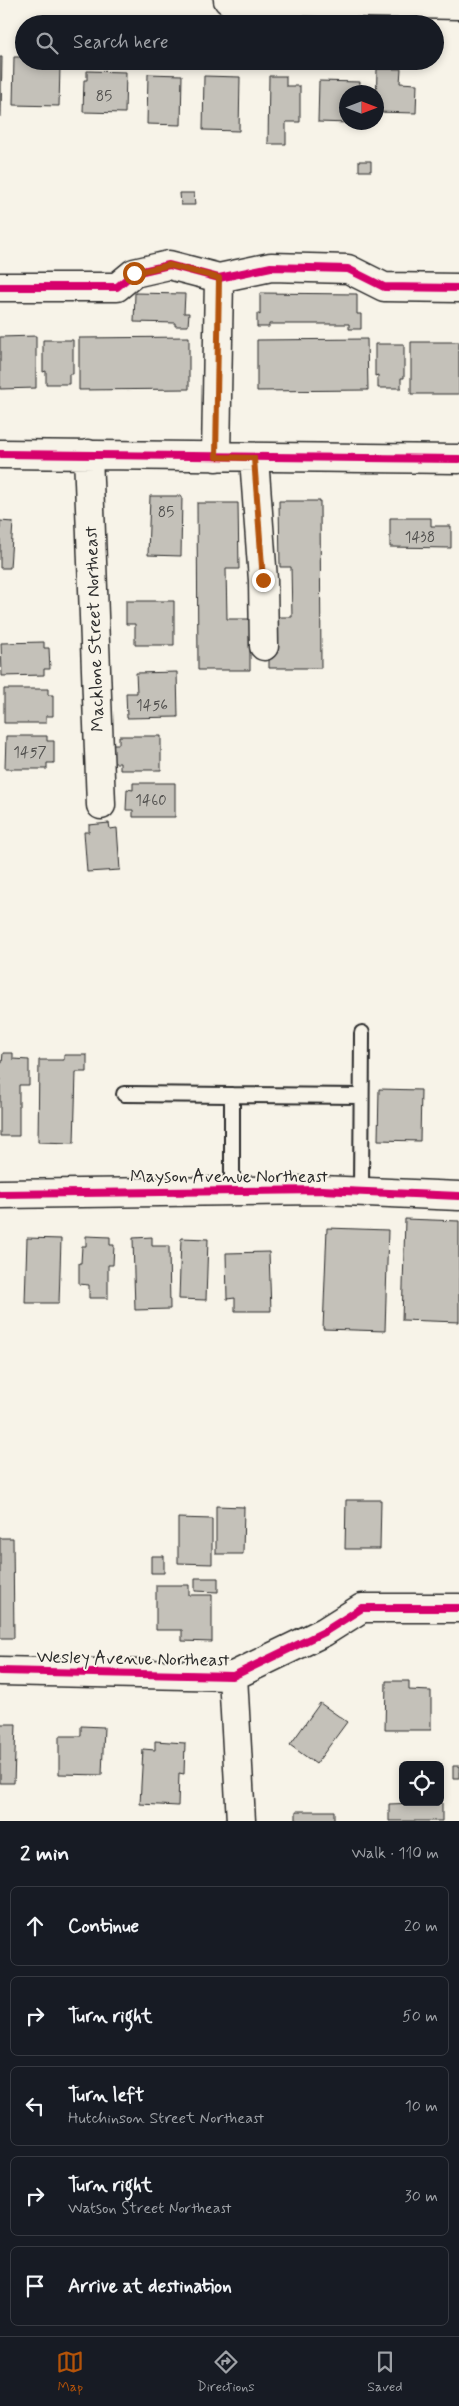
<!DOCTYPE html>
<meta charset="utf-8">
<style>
:root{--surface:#171b24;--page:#242831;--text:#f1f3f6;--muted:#9ea1a6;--line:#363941;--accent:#b45309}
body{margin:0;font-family:Mynerve,sans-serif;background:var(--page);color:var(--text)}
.controls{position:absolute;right:15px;bottom:15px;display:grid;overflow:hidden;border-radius:8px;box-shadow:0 2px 8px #0003}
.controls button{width:45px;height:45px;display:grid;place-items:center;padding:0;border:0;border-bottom:1px solid var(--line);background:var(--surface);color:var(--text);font:25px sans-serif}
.compass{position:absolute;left:339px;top:85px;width:45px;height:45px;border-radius:50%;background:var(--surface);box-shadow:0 2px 8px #0003;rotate:90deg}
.stop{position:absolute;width:15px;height:15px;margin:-11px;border:4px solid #b45309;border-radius:50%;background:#fff}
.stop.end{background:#b45309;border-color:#fff;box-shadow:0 1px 5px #0008}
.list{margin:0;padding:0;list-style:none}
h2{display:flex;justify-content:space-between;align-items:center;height:65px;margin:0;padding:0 20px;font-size:21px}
h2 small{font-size:16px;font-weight:400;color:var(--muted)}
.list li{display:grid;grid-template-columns:32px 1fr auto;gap:15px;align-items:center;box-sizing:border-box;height:80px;margin:0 10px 10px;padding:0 10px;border:1px solid var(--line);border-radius:8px}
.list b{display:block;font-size:19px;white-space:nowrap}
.list p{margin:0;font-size:16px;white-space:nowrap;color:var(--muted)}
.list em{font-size:16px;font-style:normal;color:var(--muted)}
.icon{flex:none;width:28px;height:28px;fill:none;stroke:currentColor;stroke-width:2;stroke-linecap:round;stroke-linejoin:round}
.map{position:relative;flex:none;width:459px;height:1821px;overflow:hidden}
.search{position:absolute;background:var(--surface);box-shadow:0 2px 8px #0003;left:15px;right:15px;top:15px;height:55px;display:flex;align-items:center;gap:12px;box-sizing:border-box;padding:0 18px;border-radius:28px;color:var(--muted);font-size:19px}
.sheet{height:515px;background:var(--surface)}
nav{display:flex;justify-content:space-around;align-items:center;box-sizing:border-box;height:70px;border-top:1px solid var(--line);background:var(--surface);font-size:14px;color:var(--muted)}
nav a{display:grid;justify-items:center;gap:2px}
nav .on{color:var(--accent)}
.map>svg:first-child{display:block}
.building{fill:#c4c1b9;stroke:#2b2b2b}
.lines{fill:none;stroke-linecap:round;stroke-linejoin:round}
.lane-casing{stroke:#2b2b2b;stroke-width:18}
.street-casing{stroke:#2b2b2b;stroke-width:31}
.secondary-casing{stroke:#2b2b2b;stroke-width:31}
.lane{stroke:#f7f3e8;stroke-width:14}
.street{stroke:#f7f3e8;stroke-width:28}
.secondary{stroke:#f7f3e8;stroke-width:28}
.cycleway-casing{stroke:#f7f3e8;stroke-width:11}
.cycleway{stroke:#d6006c;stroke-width:8}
.route{stroke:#b45309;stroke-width:6}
.labels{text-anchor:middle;stroke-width:4;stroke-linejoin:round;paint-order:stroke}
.number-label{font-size:15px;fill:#51504e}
.street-label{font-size:18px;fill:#2b2b2b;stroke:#f7f3e8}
</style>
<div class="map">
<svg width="459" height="1821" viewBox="0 0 459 1821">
<rect width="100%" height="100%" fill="#f7f3e8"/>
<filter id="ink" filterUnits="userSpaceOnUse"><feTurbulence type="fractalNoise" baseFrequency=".02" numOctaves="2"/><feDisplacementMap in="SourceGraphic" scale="10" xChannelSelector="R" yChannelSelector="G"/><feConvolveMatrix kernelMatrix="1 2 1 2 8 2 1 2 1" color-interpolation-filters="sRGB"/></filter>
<g filter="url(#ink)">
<path class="building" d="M0,57h2l-1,59h-1z
M14,57h10v4h12v4l24,1 -1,40 -46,-1z
M377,69h24l-1,14 17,1 -1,29 -40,-1z
M87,71l39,1 -1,41 -42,-1 1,-32h3z
M148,74l34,1 -1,50 -34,-1z
M204,76l36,1 -1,54 -36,-1z
M269,76h17v10h14v36h-14v22h-18z
M319,81l41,1 -1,10h-13v30l3,1 -31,-1z
M359,161h12v10h-12z
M180,193h14l1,12h-14z
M135,293l50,1 -1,19h5l-1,13h-13v-3l-41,-1z
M260,293l97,1v20h4v15h-12v-5h-80v3h-12v-14l3,2z
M36,336v52l-36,1v-52z
M189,337v52l-110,1v-52z
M367,339l1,51 -111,1v-51z
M43,340h30v34h-4v10h-23v-13l-3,1z
M411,342h48v52h-48z
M375,344h29v34h-3v10h-23v-13l-3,1z
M150,496h32l-1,60 -33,-1z
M279,501h41l1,167h-52v-51h23l-1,-50h-11z
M197,503h41l1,66h-13l1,50h23v51h-52z
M390,518h41v8h20v22l-61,-1z
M0,521l13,1 -3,46h-10z
M126,601h48v44h-39v-21h-9z
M44,642v6h5l1,21h-6v6l-42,1 -1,-33z
M177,672l1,45 -51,1 -1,-25h11l-1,-20z
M4,689h44v6h5v21h-7v7h-42z
M6,736h41v5h7v22h-7v6h-42z
M119,736h42v34h-41v-7h-8v-19h7z
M133,783h42v34h-42v-7h-7l1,-21 6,1z
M109,823l1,6 7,-1 3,42 -33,2 -3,-40h5v-7z
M3,1053h10v6l16,1v25h-10v51h-19v-73h2z
M64,1055h23v17h-11l-2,71 -36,-1 1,-82h25z
M379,1089l42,1 -1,51 -42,-1z
M405,1219l54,2v101l-57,-2z
M327,1228l61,2 -3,101 -62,-2z
M86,1236l24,1v8h4l-1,20h-5v33h-19v-13l-10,-1v-21h2l1,-17h4z
M152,1237v9h17l1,63 -35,1 -2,-72z
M27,1238l34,1 -2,64h-34z
M181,1238l27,1 -2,61 -27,-1z
M269,1252l2,59h-36v-13l-8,1 -1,-46z
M346,1500h35l-1,49h-35z
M216,1506l28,1 -1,47h-27z
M178,1518l34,1v45l-34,-1z
M0,1538h13l1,100h-14z
M151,1556h13v17h-13z
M195,1578h23v14l-23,-1z
M156,1585h33v10h23v47l-30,-1v-11h-26z
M386,1681h23v9l22,1v39h-46z
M320,1703l27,19 -31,42 -26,-19z
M0,1724h16l-2,59h-14z
M81,1726l23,1 -2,48 -43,-1v-38h22z
M155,1741l30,2 -1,31 -5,-1 -1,33 -38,-2 3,-55 12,1z
M453,1766h6v12h-6z
M442,1802v19h-53v-17z
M296,1811h38v10h-38z"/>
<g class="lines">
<defs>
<path id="lane" d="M124,1094l108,1v96
M232,1095l129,1
M361,1192l1,-159"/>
<path id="street" d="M0,287h117l17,-14 35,-8 50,13 52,-11 77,2 36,18 75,1
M0,454l459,5
M88,454l13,351
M216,457l3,-179
M254,458l9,122 1,66
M0,1194l321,-4 138,6
M0,1671l233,5 91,-44 38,-24h97
M233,1676l8,145"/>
<path id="secondary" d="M228,0l231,5"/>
</defs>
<use href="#lane" class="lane-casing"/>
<use href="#street" class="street-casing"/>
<use href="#secondary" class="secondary-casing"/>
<use href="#lane" class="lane"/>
<use href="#street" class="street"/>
<use href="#secondary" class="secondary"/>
<defs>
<path id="cycleway" d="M0,287h117l17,-14 35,-8 50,13 52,-11 77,2 36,18 75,1
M0,454l459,5
M0,1194l321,-4 138,6
M0,1671l233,5 91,-44 38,-24h97"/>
</defs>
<use href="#cycleway" class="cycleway-casing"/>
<use href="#cycleway" class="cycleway"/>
</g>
</g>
<g class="lines" filter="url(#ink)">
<path class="route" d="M134,273l35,-8 50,13 -3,179 38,1 9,122"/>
</g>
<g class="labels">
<g class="number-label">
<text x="104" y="101">85</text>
<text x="166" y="517">85</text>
<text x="420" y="542">1438</text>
<text x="152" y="710">1456</text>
<text x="30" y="757">1457</text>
<text x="151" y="805">1460</text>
</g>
<g class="street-label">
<text transform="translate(94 629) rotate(-92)" y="6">Macklone Street Northeast</text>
<text x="229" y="1182">Mayson Avenue Northeast</text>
<text transform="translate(133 1658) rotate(1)" y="6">Wesley Avenue Northeast</text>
</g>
</g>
</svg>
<div class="controls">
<button><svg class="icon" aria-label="locate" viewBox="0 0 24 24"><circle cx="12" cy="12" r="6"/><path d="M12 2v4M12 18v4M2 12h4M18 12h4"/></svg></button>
</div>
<svg class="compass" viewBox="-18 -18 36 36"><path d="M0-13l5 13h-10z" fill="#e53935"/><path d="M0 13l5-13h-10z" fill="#9ea1a6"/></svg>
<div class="stop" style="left:134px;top:273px"></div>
<div class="stop end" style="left:263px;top:580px"></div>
<div class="search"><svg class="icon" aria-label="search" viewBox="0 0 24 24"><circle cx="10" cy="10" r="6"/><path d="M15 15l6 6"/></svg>Search here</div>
</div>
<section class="sheet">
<h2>2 min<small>Walk · 110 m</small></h2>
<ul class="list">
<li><svg class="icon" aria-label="ahead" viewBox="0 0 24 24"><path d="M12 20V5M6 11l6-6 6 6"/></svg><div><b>Continue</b></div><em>20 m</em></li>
<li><svg class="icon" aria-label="right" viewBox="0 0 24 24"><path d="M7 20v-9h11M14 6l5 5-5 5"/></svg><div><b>Turn right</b></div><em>50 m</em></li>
<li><svg class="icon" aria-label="left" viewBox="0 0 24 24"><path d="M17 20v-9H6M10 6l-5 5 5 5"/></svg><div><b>Turn left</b><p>Hutchinson Street Northeast</p></div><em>10 m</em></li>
<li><svg class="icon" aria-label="right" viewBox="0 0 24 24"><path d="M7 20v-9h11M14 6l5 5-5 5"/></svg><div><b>Turn right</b><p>Watson Street Northeast</p></div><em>30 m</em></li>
<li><svg class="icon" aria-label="arrive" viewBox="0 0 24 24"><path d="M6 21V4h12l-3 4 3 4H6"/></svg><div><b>Arrive at destination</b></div></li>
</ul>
</section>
<nav>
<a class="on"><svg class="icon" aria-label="map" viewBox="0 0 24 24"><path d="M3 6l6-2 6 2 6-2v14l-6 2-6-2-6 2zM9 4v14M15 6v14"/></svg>Map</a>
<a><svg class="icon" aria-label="directions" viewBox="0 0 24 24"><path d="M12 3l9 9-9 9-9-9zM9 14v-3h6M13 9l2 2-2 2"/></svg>Directions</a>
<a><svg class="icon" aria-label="saved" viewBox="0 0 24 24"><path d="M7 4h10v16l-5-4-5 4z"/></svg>Saved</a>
</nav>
